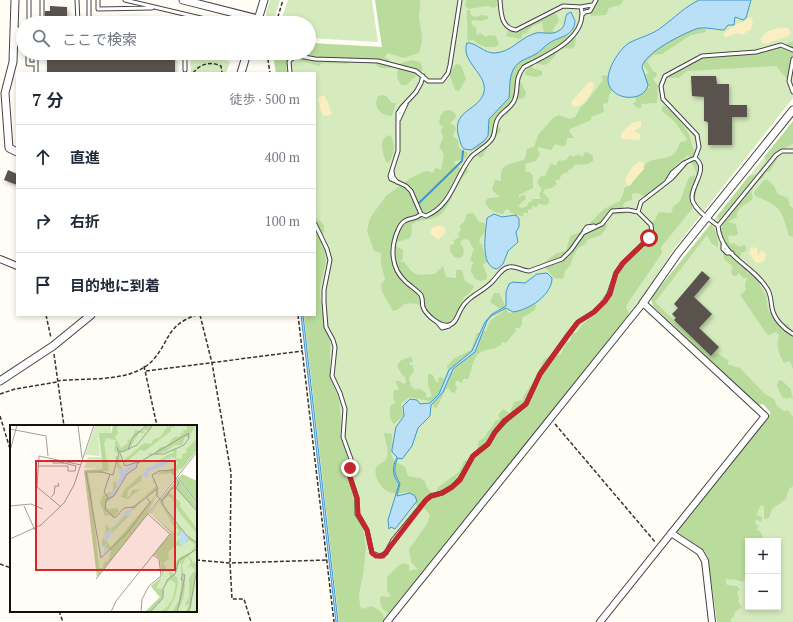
<!DOCTYPE html>
<html lang="ja">
<meta charset="utf-8">
<style>
:root{--surface:#fff;--page:#f6f6f7;--text:#1f2937;--muted:#747a83;--line:#e0e1e3}
body{margin:0;font-family:"PT Serif","Noto Sans JP",serif;background:var(--page);color:var(--text)}
.controls{position:absolute;right:12px;bottom:12px;display:grid;overflow:hidden;border-radius:0px;box-shadow:0 2px 6px #0003}
.controls button{width:36px;height:36px;display:grid;place-items:center;padding:0;border:0;border-bottom:1px solid var(--line);background:var(--surface);color:var(--text);font:20px sans-serif}
.stop{position:absolute;width:12px;height:12px;margin:-9px;border:3px solid #c4262e;border-radius:50%;background:#fff}
.stop.end{background:#c4262e;border-color:#fff;box-shadow:0 1px 4px #0008}
.list{margin:0;padding:0;list-style:none}
h2{display:flex;justify-content:space-between;align-items:center;height:52px;margin:0;padding:0 16px;font-size:17px}
h2 small{font-size:13px;font-weight:400;color:var(--muted)}
.list li{display:grid;grid-template-columns:26px 1fr auto;gap:12px;align-items:center;box-sizing:border-box;height:64px;padding:0 16px;border-top:1px solid var(--line)}
.list b{display:block;font-size:15px;white-space:nowrap}
.list em{font-size:13px;font-style:normal;color:var(--muted)}
.icon{flex:none;width:22px;height:22px;fill:none;stroke:currentColor;stroke-width:2;stroke-linecap:round;stroke-linejoin:round}
.map{position:relative;flex:none;width:793px;height:622px;overflow:hidden}
.search{position:absolute;background:var(--surface);box-shadow:0 2px 6px #0003;left:16px;top:16px;width:300px;height:44px;display:flex;align-items:center;gap:10px;box-sizing:border-box;padding:0 14px;border-radius:22px;color:var(--muted);font-size:15px}
.panel{position:absolute;background:var(--surface);box-shadow:0 2px 6px #0003;left:16px;top:72px;width:300px;height:244px;border-radius:0px}
.map>svg:first-child{display:block}
.green{fill:#d5ebbd;fill-rule:evenodd}
.forest{fill:#b9dc9c}
.sand{fill:#fbeec1}
.water{fill:#b9e0f7;stroke:#3f96cf}
.lines{fill:none;stroke-linecap:round;stroke-linejoin:round}
.stream{stroke:#3f96cf;stroke-width:2}
.building{fill:#5a524d;filter:url(#shadow)}
.service-casing{stroke:#444;stroke-width:5}
.minor-casing{stroke:#444;stroke-width:8}
.tertiary-casing{stroke:#444;stroke-width:9}
.path{stroke:#333;stroke-width:1.5;stroke-dasharray:4 2;stroke-linecap:butt}
.service{stroke:#fff;stroke-width:3}
.minor{stroke:#fff;stroke-width:6}
.tertiary{stroke:#fff;stroke-width:7}
.route{stroke:#c4262e;stroke-width:5}
.inset-river{fill:none;stroke:#b9e0f7;stroke-width:2}
.inset-road{fill:none;stroke:#a09f9a;stroke-width:1}
.view{fill:#d62828;fill-opacity:0.15;stroke:#d62828;stroke-width:2}
.inset-edge{fill:none;stroke:#111;stroke-width:2}
</style>
<div class="map">
<svg width="793" height="622" viewBox="0 0 793 622">
<defs>
<filter id="shadow"><feDropShadow dx="1.5" dy="2.5" stdDeviation="2" flood-color="#0004"/></filter>
</defs>
<rect width="100%" height="100%" fill="#fffdf5"/>
<path class="green" d="M270,0h10l-7,23h-6l-1,-11z
M288,0h84l6,42 -69,-4v-15h-29z
M375,0h418v98l-119,151 -30,46 -261,327h-44l-35,-307h11v-242h-39l-3,-20h36v-10l73,4z
M190,60h36l4,2 -4,11h-35z
M793,121v501h-76l-9,-65 -4,-7 -27,-18 94,-119 -8,-9 -5,1 -105,-99 -2,-8zM748,541h30v66h-30z"/>
<path class="forest" d="M375,0h45c1,6 -1,10 -1,16 1,17 6,19 0,37l-15,5 -17,-5 -2,5 4,1 2,9c-10,0 -13,2 -18,-9l-20,-1 -5,6 -26,-1 -3,3 -29,-8 -4,9 1,6h-11l-3,-20h36v-10l73,4z
M466,0h35l-5,2 2,3 -4,3 -7,-2 -18,3 -4,-3z
M598,0h25v1l-3,4 -11,3 -3,7 -16,1z
M467,10h3l1,5 4,2 7,-2 6,1v3l-7,2 -8,-1 -2,2 2,4 3,1 1,8 4,-2 4,4 5,-2 6,1 3,9c-8,5 -20,1 -26,-5l-4,1 -2,-1c2,-11 -1,-20 0,-30z
M552,12l5,3 2,6 -6,8v4h-9l-2,-11c-7,4 -12,4 -16,12l-3,-1 -2,6 -15,-3 2,-6 15,-1z
M699,28l6,1 1,3 -15,3 -29,19 -8,1 -7,6 6,10 4,2 -1,4 -3,2 5,7 -1,17 -16,1 1,3 -4,1 -4,-3 -1,-2 3,-1 -1,-6 9,-3 1,-4 6,-1 -7,-3 -2,-9 7,-3 -7,-10 14,-22z
M565,35l11,2 -1,9 -3,3c-15,-4 -15,8 -25,15 -4,2 -8,-1 -13,0l-2,4 10,3v4l-6,2 -11,-2 1,-4 5,-9c-10,4 -14,10 -16,20h6l5,11 -2,5 -13,3 -2,3 3,3 -4,7 -9,5 -3,-2 -3,9 8,2 -1,4 -11,12 1,-10 -7,10 4,4 -4,8 -3,2 -4,-3v-6l-4,1 -2,-4 14,-17 29,-65z
M793,41v35l-7,2 -10,-12 -89,5 -8,7h-10l2,-4 32,-16 31,-2 43,-8z
M412,60l8,2 3,8 -17,15h-5c-5,-7 -5,-14 0,-22z
M456,64l5,1 5,14 -7,12 -4,-1 -6,-17z
M607,75l6,14 -4,6 -1,8 -5,1 1,8 -13,5v3l-21,9 -1,2 5,7h-7l-1,7 -4,1 -7,-2 -4,6 -14,-3 3,7 -4,7 -11,3 1,8h4l3,4v12l-14,7v3l3,-3h3l1,4 -8,7 4,2 5,-2 2,-4h3v-3h9l-2,-5 3,-4 -5,-8 4,-6h4l6,-13 5,3 2,-5 8,-1 4,-5 4,2 4,-3 5,3 1,-4 3,-1 6,4v5l-5,3 -14,1 -1,3 -5,2v2l-6,2 -3,6h-4l2,4 -5,4 -7,1 -2,4 6,6v4l-3,2 -8,-1 -2,4 -3,-3 -1,4 -4,1v3h-5l1,4 -13,-4 -3,-4 -3,1 -2,4c-8,-1 -15,-4 -18,-12l3,-4 12,-1 -8,-7 3,-10 6,1c-2,-20 10,-15 24,-22l2,-10 7,-2 4,-12 15,-17 6,-3 11,4 5,-2 6,-10 6,-6 16,-21 -2,-4z
M382,95l4,1 6,7h4l-4,13c-10,0 -20,-8 -14,-20z
M662,106h3l12,10 11,16 10,31 -1,11 -9,-19 -13,11 -14,19 -15,12 -9,-4 -5,1v6l-7,2 -2,3 2,9 -20,1 -1,5 2,2 1,5 -6,8 -14,5 -1,4 -8,4 -5,9 -2,7 -6,7 -2,8 -9,-1 -9,-11 1,-6 11,-8 9,-2 4,-15 11,-4 23,-23 16,-8 4,-9v-4l7,-3 3,-9 9,-5c3,-21 31,-2 37,-29l6,-1 1,-2 -13,-18 -12,-10z
M450,110l5,3 1,4 -6,7 4,1 2,3 -3,8 5,4 1,8 9,5 -2,5 -13,4 6,6 8,-1 1,5c-14,11 -14,28 -25,40 -8,10 -22,6 -31,12 -1,18 0,13 -15,18l-1,4 7,4v9l-3,2 4,1c12,16 12,13 31,12l8,-8 3,11 10,1v-8h6l3,11 9,5 -3,6 -7,5 -6,17 -9,10c-10,0 -19,-8 -23,-17 -6,-2 -15,-5 -21,-3 -5,3 -6,6 -12,7l-11,-19 -1,-8 4,-5 -4,-15v-11l-7,-2 -7,-20 3,-13 16,-22 23,-17 14,-7 4,-1 7,2v-3l2,-2 5,2 3,-16 -5,-7 4,-9 -2,-8 2,-3 -4,-3 1,-7 4,-6z
M793,121v23l-10,5 -13,22 -5,2 -2,5 -6,3 -6,10 2,7c-6,8 -16,7 -16,19l-9,5 8,2 2,10 -4,2 -4,-1 -2,3 2,6 4,-1 5,4 4,-2 3,1v5l-5,2 -2,12 3,2 4,-2 1,2 -1,5 11,5 3,9 6,9 2,15 11,15 4,-2 6,2 4,11v33l-3,-8 -6,2c-6,-10 -8,-17 -5,-28l-3,-3 -7,3 -3,-2 -26,-38 6,-5 -1,-5 2,-7h-4l-4,-5 -3,3h-3l-2,-4 2,-5 -9,-8 -1,-6 4,-8c-4,-7 -8,-11 -5,-20l-5,-9 32,-40 8,-2 9,-13 -1,-5z
M390,135c6,8 5,21 -2,28l-2,-1c-3,-9 -9,-24 4,-27z
M695,175c2,12 -10,13 -2,33l-32,39 1,6 -36,53 3,8 -239,300c-8,-4 -10,-8 -10,-16l2,-2 7,1 1,-2 -3,-5v-13l11,-11 6,-3 5,2v6l9,-2 -7,-7 -2,-13 18,-25 3,-9 -7,-8 -6,-1 -7,-7 -3,-7c-5,1 -11,2 -16,1 -9,-3 -18,-15 -15,-25 2,-5 10,-5 11,-11 2,-8 -2,-16 -3,-24l8,1 -1,19 3,8 11,6 3,9 12,2 5,3c1,6 2,8 8,12l4,-2 1,-4 21,-15 5,-11 13,-4 -1,-5 3,-11 6,-4c3,-7 8,-10 10,-16l5,-2 -2,-4 5,-6 7,4 4,-11 9,-2v-3l10,-15 11,-23 17,-5 5,-11 4,-1 2,-9h4l7,-9 15,-14 3,-11 13,-14 8,-17 27,-37 2,-9 3,-1 5,-9 11,1 3,-2 -1,-3 8,-7 9,-24z
M767,179l7,7 4,8 10,4 2,8 3,2v29l-4,-1c-8,-27 -7,-29 -34,-40l-1,-4 10,-12z
M473,213l6,9 6,1 1,8 -6,7 -1,5 3,1c1,7 4,12 5,18l-4,3 4,10v4l-6,2 -6,-2 -4,-8 1,-6 2,-2 -4,-3 4,-12 -2,-1 -3,-7 -5,-1 -4,3 4,8 -1,6 -4,2 -5,-1 -4,-6v-6l4,-1v-4l6,-3 -2,-2 3,-6 -2,-3 5,-4 3,-8z
M315,216l9,9v5l-1,4 3,27 -6,27v9l4,25 6,18v28l2,12 7,20 2,22 -1,14 7,17 1,25 8,25 1,16 6,9 3,19 -3,28 -4,19 1,12 2,3 10,-3c7,4 11,6 13,14l-2,2h-44l-35,-307h11z
M711,224c4,3 8,17 7,23l-6,-3 -5,-9 -52,67 56,54 6,-3 12,8 -2,3 13,4 25,26 9,5 3,7 7,5 4,-1 5,7v69l-4,3 -3,10 -14,10 -3,9 -5,1v-12l-3,-2 -5,10 6,2 -1,5 -5,-3 -1,5 4,2 -3,4 4,1 3,6 -2,4h-13v37l-7,4 -3,-2 -13,-1 2,6 10,1 3,4 -3,2 2,6 -1,4 4,5 -7,5 -1,5 -3,1v4h-14l-9,-65 -4,-7 -27,-18 94,-119 -8,-9 -5,1 -105,-99 -2,-8z
M494,293h5c4,6 5,13 9,19l4,1 20,-11 4,3 -1,5 -13,8v6l-2,4h-5l1,3 -10,12 -4,-1 -1,3c-6,4 -12,4 -18,6 -11,4 -10,18 -15,28h-5l-1,4 -5,-3 -2,4 2,4 -2,5 -4,-1 -2,-4 -3,1 -10,20 -7,-8 -19,-4 -9,6 2,13 -9,8c-5,-4 -5,-13 -3,-19l5,-2 -3,-4 1,-9h4l1,-1 -4,-8h5l3,3 3,-1 -1,-6 -3,-2 -5,-9 3,-5 9,-4h2l2,5h-3l-1,3h3l2,6 -5,7c1,5 2,10 8,12l1,-2 7,4 2,6 5,-2 -4,-11v-11h4l4,8h3l-1,-4 3,-1 3,2 4,-9 -1,-4 8,-8 16,-8 6,-17 9,-2 4,-10 13,-10 -13,-9z
M781,380l10,9 2,10 -3,-2 -2,2 -6,-2 -5,-11 1,-5z"/>
<path class="sand" d="M749,17h2l2,5 -3,9h-3l-4,4 -6,-2 -11,4 -2,-1 -1,-2c6,-5 14,-12 21,-12z
M788,28l3,5c-4,6 -14,5 -23,11l-6,-1 -1,-4c4,-9 18,-12 27,-11z
M589,82h4l1,4c-4,10 -10,21 -21,21l-2,-5z
M324,95c1,1 8,17 8,19l-4,2 -6,-1 -4,-15 1,-3z
M639,121l2,1v5l-7,4 6,3v6l-19,-1v-6l11,-10z
M639,161l5,2v6l-14,16h-3l-2,-6 8,-13z
M437,226h6l3,6 -8,8 -8,-7 2,-5z
M751,247l6,1 1,8 3,-5h3l2,5 -3,6 -7,1 -7,-10z"/>
<path class="water" d="M699,0h52l-5,18 -3,2 -8,-3 -1,8h-6l-4,5c-7,0 -21,-4 -28,-1 -13,5 -51,23 -54,38l6,18c-4,17 -33,16 -39,0 -5,-12 10,-36 20,-42 11,-6 23,-8 33,-16 13,-10 23,-20 37,-27z
M571,12l4,9c-1,15 -14,15 -24,21 -6,3 -10,9 -15,12 -9,5 -18,6 -23,16 -4,9 -3,18 -4,28l-20,21 -1,17 -4,5 -13,9 -7,-1c-4,-4 -4,-10 -6,-15 -5,-25 21,-23 26,-42 4,-18 -24,-30 -17,-49 7,-2 18,11 28,10 16,-1 24,-14 38,-19 9,-4 17,3 27,-4 6,-4 4,-10 7,-16z
M494,214l8,3 14,-2 3,4v8l-3,5 2,10 -10,9 -5,13 -6,5c-18,-2 -11,-39 -10,-51z
M547,273l5,5c0,17 -23,32 -39,34l-7,-4 -15,8 -4,5 -12,31 -22,17 -10,23 -12,13 -1,11 -12,12 -6,18 -10,13 -4,-1c-5,9 -4,17 2,25l-3,13 13,-3 5,3 2,5 -22,28 -4,-2 -2,2 -1,-9 11,-36c-7,-9 -7,-17 -2,-27l-5,-5v-3l4,-22 8,-11 -1,-10 7,-7 7,1 3,4 10,-1 9,-9 10,-24 23,-19 13,-29 7,-8 14,-8v-14l3,-8 4,-2 12,1 12,-9z
M301,315h2l35,307h-2z"/>
<g class="lines">
<path class="stream" d="M419,203l43,-42 1,-10"/>
</g>
<path class="building" d="M50,6l17,1v11h-22v-7h5z
M118,16h25v6h-25z
M47,53h89v6l11,1v-7h28v20h-128z
M691,76h25l1,8h12v21h18v12h-15v28h-24v-23l-4,-1v-24l-12,-1z
M8,170l9,4v11l-13,-5z
M702,271l8,7 -16,19 18,17 -13,14 20,19 -8,9 -37,-36 2,-2 -4,-4 6,-6 -4,-4z"/>
<g class="lines">
<defs>
<path id="service" d="M29,0v23
M42,0v23
M77,0l1,23
M89,0v23
M98,0v9l54,-1
M125,0l97,23
M500,0c1,13 1,28 16,30l47,-24 18,1 11,-2
M582,15l3,-3 5,-1 6,-11
M14,29h9
M28,53v11h8v-11
M185,53v3h37l1,-3
M185,56v14
M793,59l-4,22 4,11
M36,64v9
M290,73l-1,-11 2,-3 8,-3 16,3 63,2 38,10 12,10h14l6,-8 2,-8 10,-65
M399,119l7,-15
M793,151h-11l-6,4 -58,71c3,32 36,39 50,64 3,6 3,12 4,18 2,11 12,21 21,26
M695,158l4,-11 -2,-12 -34,-36 -2,-13 4,-10 37,-20 54,-4 25,-7 12,5
M392,171l1,6 4,5
M667,181l5,-8 12,-10
M638,212l3,-10 31,-24 14,-16 9,-4c16,11 -8,31 -2,44 5,11 17,17 25,24
M421,214l5,2c26,-11 28,-37 45,-59 6,-7 18,-11 22,-20 3,-7 1,-14 6,-20 4,-6 12,-9 15,-16 6,-12 -1,-21 10,-34 21,-11 65,-29 57,-60
M421,214l-10,-23 -5,-5 -15,-7 -1,-3 8,-25v-38l4,-6 14,-15 5,-9 2,-7
M315,224l12,25 3,11 -6,30v12l2,25 7,13 2,7 -3,29 8,17 5,16 -2,28 8,22 -1,18 7,21v16l10,16 5,23 8,3 6,-3 7,-13 33,-40 5,-4 11,-3 10,-6 8,-8 13,-23 15,-12 7,-12 10,-11 21,-17 14,-30 28,-39 10,-13 16,-10 11,-11 4,-7 7,-21 7,-10 26,-25 3,-5 -1,-8 -13,-13 -10,-2 -16,1 -10,13 -19,9 -12,17 -9,9 -33,12c-7,0 -14,-6 -20,-4 -8,1 -12,11 -18,16 -10,10 -23,13 -30,26 -3,5 -5,15 -12,16 -9,2 -23,-10 -26,-18 -1,-3 0,-8 -2,-12 -4,-5 -11,-9 -16,-14 -14,-13 -15,-33 -7,-51 7,-16 15,-8 23,-16
M584,231l3,-4 7,-1
M723,245v4l4,4h5
M438,323l4,5 7,-2"/>
<path id="minor" d="M0,259l17,7
M671,533l29,19 5,9 7,61
M387,622l256,-319 122,113 -165,206"/>
<path id="tertiary" d="M15,0l-2,62 -8,31 4,55 8,4
M183,0l75,19
M257,23l7,-23
M241,73l6,-20
M643,303l35,-50 115,-143
M0,381l53,-35 38,-31"/>
</defs>
<use href="#service" class="service-casing"/>
<use href="#minor" class="minor-casing"/>
<use href="#tertiary" class="tertiary-casing"/>
<path class="path" d="M276,23l7,-23
M267,53l3,20
M193,73c7,-9 17,-12 28,-7l1,7
M46,315l5,23
M200,315l12,48 19,110 -1,90 2,36h12l7,23
M298,315l36,307
M54,354l10,72
M144,366l13,60
M146,371l157,-20
M57,381c29,-4 74,3 96,-21 18,-21 13,-34 43,-45
M0,394l15,-5 42,-7
M0,416l11,36
M555,424l101,119
M196,560l34,3 97,-3
M0,564l11,4
M59,611l4,11"/>
<use href="#service" class="service"/>
<use href="#minor" class="minor"/>
<use href="#tertiary" class="tertiary"/>
</g>
<g class="lines">
<path class="route" d="M350,468v9l7,21 1,16 9,16 5,23 4,3h7l43,-56 5,-4 11,-3 10,-6 8,-7 13,-24 15,-12 7,-12 9,-11 22,-17 14,-30 28,-39 10,-13 16,-10 11,-11 5,-7 6,-21 7,-10 26,-25"/>
</g>
<g transform="translate(10 425)">
<rect width="187" height="187" fill="#fffdf5"/>
<path d="M85,0h16v8l2,-8h84v25l-100,127 -13,-107 19,-1 -19,-1 4,-11h13v-1l-3,-24 2,24 -15,-1zM168,53l19,26v108h-56l5,-1 14,-14 -9,-10 11,-11 -2,-17 -6,-5 17,-21 -21,-20z" fill="#d5ebbd"/>
<path d="M103,0h11l-7,2 1,6 -3,4 6,11 7,-5 -1,-4 4,1v4l4,-14 8,1 4,-6h6l-4,5h-5l1,3h-6l-9,15 -12,6 -4,-4 2,-10 -10,-2 -2,6 5,27h-5l-1,2 -16,-2 4,18 8,79h4l1,-6 4,-1 3,-10 -9,-6 1,-8 8,10 44,-51 2,-7 -15,10 -8,11 -3,-2 25,-22 -4,-6 2,1 4,10 -12,25 -49,61 -13,-107 19,-1 -4,-36h13zM168,0l-7,3v3l-26,20 -5,-1 -11,10 -11,3 5,6 -5,-1 -3,-11 4,-2 1,4 4,1 20,-17 7,1 3,-5 6,-2 7,-10zM177,0l8,2 -7,11 -3,-1 -3,8h-8l-7,6 -19,6 1,-4h6l5,-6 7,-1 7,-9 7,-1 -1,-3h4l-1,-3h4zM187,13v12l-15,19 -3,-1 -6,7 -2,-2 -18,2 23,-8 2,-4 -4,-6 -18,5 15,-9 2,1v-4l4,-2 -1,10 6,1v-5l5,-1 -1,-3zM132,49l-1,7 -13,9 -1,7 3,-1 2,-6 8,-1 -12,10 -7,-2 3,-7zM172,49l15,7 -1,20 -17,-24zM168,53l19,27v5l-21,-22zM167,55l1,3 -9,9 12,11 -1,3 17,23v5l-19,-23 -6,-13 -4,-2 -5,4 2,8 11,17 7,4 4,7 -5,-7 -3,8 -7,-9 5,6 2,-4 -6,-5 -10,-18 -2,-8zM105,56l3,7 -2,5 -11,11 3,5 9,-1 2,3 -6,7 -3,-3 -5,1 -5,-14 3,-7 10,-4v-9zM150,75l2,4 -3,-2 -8,12 25,21v8l3,-5 2,9 -5,-2 -8,7 1,7 -6,4 3,4 -4,9 -2,-17 -6,-5 17,-21 -21,-20zM112,87l3,4 5,-1 -18,18 -4,-2 -3,4 1,-11 5,7v-4h3l10,-11zM178,111l9,7v4l-9,10 3,1 2,5 4,-2 -6,45 -2,6h-3l3,-8 -4,1 4,-8v-19l6,-8 -4,-4 -4,2 4,-5 -1,-4 -4,-2 -4,8 3,21 -2,14 -6,12h-5l7,-12 2,-16v-20l-2,-2 -3,12v-12l4,-5 11,-5 4,-7 -6,-5 -4,3zM162,144l-1,3 6,5 1,7 -3,13 -6,12 -3,3h-5l5,-5 2,-10 -2,12 7,-11 3,-15 -6,-3 -6,6 6,-9 -1,-7zM152,152l-6,11 8,2 -2,9 -12,13h-9l5,-1 14,-14 -9,-11z" fill="#b9dc9c"/>
<path d="M162,31l-6,9 -17,6 -1,6h-5l3,-8zM126,38v4l-10,6 -1,5 -8,9 -1,-4 5,-6 -3,-8 6,1zM122,84l-1,4 -9,4 -3,6 -4,3 -7,13 -3,3 1,4 -1,2 4,1 -5,5 1,-14 1,-8 6,-2 2,-4 4,-3 3,-6 1,-1 2,-1 1,-4zM171,104l7,9 -6,9 -2,-7z" fill="#b9e0f7"/>
<path class="inset-river" d="M99,72l8,-9"/>
<path class="inset-road" d="M68,0l4,33M0,4l36,7 2,20M107,22l2,6 -6,22 -11,-3h-16l15,86 27,-26 22,-30 -3,-4M118,25l4,-12 15,-13M0,26l7,-26M109,26l3,1 15,-7 16,-20M110,28l5,13 13,-4M145,29h9l20,-9 5,-7 -1,-5M128,37l-2,6 -9,6 -13,22 -8,4 -1,9 10,9 9,-10 10,-1 23,-18v7l5,5M128,38l51,-30M28,41h30v5h7l1,-5 -12,-3 -11,-3v3h11M168,52l19,26M166,63h-4l-10,13v3l24,31 11,8M148,64l-6,-14 7,-4 15,-1v5l5,8 -3,5 21,23M41,72l3,-3 1,-8h4l-1,-3M99,74l-5,-7 6,-18M0,81l21,-2 12,5M14,81l11,24M51,82l-24,-20 2,-31 42,9M0,114l31,-14 23,-22 10,-18 20,-60M86,154l101,-127M101,187l5,-11 54,-67 -22,-20M131,187l1,-13 7,-13 12,-10 -2,-17 -6,-4M140,187l13,-14v-9l5,-10 7,-5 4,-14 18,-11M167,187l6,-25 2,-12 -2,-1 -2,5 2,2M177,187l3,-4 7,-40"/>
<path class="view" d="M26,36h139v109h-139z"/>
<rect width="187" height="187" class="inset-edge"/>
</g>
</svg>
<div class="controls">
<button>+</button>
<button>−</button>
</div>
<div class="stop" style="left:649px;top:238px"></div>
<div class="stop end" style="left:350px;top:468px"></div>
<div class="search"><svg class="icon" aria-label="search" viewBox="0 0 24 24"><circle cx="10" cy="10" r="6"/><path d="M15 15l6 6"/></svg>ここで検索</div>
<section class="panel">
<h2>7 分<small>徒歩 · 500 m</small></h2>
<ul class="list">
<li><svg class="icon" aria-label="ahead" viewBox="0 0 24 24"><path d="M12 20V5M6 11l6-6 6 6"/></svg><div><b>直進</b></div><em>400 m</em></li>
<li><svg class="icon" aria-label="right" viewBox="0 0 24 24"><path d="M7 20v-9h11M14 6l5 5-5 5"/></svg><div><b>右折</b></div><em>100 m</em></li>
<li><svg class="icon" aria-label="arrive" viewBox="0 0 24 24"><path d="M6 21V4h12l-3 4 3 4H6"/></svg><div><b>目的地に到着</b></div></li>
</ul>
</section>
</div>
